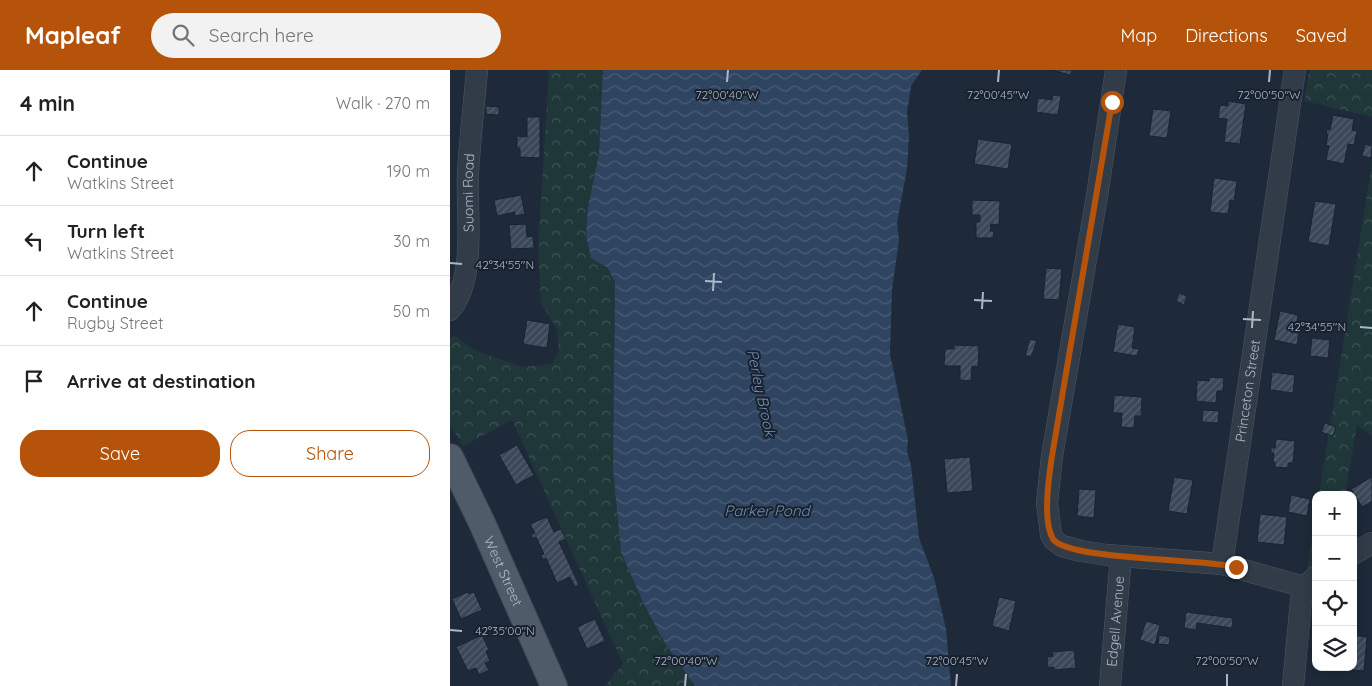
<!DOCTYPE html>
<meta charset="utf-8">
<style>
:root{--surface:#fff;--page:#f2f2f2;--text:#202124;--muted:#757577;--line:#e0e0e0;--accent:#b45309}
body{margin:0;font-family:Quicksand,sans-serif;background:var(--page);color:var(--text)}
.controls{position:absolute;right:15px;bottom:15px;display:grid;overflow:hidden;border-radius:10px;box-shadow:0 2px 12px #0003}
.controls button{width:45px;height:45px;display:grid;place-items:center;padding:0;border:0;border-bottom:1px solid var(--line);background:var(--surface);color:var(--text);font:25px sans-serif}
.stop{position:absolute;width:15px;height:15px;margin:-11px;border:4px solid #b45309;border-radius:50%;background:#fff}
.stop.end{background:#b45309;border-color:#fff;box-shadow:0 1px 5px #0008}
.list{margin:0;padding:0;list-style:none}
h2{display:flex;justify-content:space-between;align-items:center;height:65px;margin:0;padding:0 20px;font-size:21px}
h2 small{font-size:16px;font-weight:400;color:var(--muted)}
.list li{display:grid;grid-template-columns:32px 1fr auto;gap:15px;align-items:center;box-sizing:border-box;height:70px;padding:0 20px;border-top:1px solid var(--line)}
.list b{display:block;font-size:19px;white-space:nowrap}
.list p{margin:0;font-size:16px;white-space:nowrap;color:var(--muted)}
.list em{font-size:16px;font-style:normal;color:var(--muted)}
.actions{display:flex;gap:10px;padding:15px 20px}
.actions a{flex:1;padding:11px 0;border:1px solid var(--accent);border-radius:20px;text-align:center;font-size:18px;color:var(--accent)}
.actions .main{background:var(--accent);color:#fff}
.icon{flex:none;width:28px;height:28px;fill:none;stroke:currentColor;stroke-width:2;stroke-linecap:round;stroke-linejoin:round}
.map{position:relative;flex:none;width:922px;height:616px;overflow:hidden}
header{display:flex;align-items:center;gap:30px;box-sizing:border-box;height:70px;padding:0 25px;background:var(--accent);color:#fff}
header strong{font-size:24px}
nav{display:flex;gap:28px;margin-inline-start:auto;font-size:18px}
.search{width:350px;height:45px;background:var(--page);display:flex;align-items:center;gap:12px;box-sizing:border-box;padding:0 18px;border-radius:28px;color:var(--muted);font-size:19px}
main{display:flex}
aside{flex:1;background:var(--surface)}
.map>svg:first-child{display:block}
.forest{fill:url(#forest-crowns)}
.water{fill:url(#water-waves)}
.building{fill:url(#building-hatch);stroke:#1a2330}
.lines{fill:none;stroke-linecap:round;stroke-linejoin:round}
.minor-casing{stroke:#4d5764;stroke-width:22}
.major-casing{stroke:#3c4553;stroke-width:28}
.minor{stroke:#323c49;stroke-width:21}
.major{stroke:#505b6a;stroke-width:26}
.route{stroke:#b45309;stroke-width:6}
.ticks{fill:none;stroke:#acb7c6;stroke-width:2}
.labels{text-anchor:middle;stroke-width:4;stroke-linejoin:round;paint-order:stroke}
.street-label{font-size:14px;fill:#acb7c6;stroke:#18212e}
.water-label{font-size:15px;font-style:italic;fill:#728eb2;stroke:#18212e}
.ticks-label{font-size:12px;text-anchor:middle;fill:#acb7c6;stroke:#18212e;stroke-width:4;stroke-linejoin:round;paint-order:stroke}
</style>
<header>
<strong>Mapleaf</strong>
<div class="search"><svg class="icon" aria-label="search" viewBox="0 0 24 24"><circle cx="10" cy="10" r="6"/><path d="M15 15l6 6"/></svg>Search here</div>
<nav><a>Map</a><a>Directions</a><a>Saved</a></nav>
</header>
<main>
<aside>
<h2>4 min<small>Walk · 270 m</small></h2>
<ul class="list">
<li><svg class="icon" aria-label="ahead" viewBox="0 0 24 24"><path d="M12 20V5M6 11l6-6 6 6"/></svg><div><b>Continue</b><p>Watkins Street</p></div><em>190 m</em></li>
<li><svg class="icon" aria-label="left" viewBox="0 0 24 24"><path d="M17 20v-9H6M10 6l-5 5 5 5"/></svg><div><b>Turn left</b><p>Watkins Street</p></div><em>30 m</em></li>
<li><svg class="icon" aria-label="ahead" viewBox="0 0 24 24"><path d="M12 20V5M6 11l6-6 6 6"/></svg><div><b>Continue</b><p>Rugby Street</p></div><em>50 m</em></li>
<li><svg class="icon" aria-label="arrive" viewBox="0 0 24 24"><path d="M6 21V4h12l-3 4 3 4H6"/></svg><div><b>Arrive at destination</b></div></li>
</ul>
<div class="actions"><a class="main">Save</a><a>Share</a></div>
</aside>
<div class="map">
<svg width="922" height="616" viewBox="0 0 922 616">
<defs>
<pattern id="forest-crowns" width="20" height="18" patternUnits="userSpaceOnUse" patternTransform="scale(1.25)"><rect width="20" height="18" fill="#20373a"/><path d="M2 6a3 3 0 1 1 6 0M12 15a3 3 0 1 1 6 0" fill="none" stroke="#3e5255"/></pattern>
<pattern id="water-waves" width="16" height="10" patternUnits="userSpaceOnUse" patternTransform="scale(1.25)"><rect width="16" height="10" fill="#2f4460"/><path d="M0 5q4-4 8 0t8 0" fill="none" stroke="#4a5d75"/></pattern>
<pattern id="building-hatch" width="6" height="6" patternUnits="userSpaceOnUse" patternTransform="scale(1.25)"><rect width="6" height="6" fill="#3a4859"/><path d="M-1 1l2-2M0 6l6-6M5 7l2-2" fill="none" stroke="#54606f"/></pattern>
</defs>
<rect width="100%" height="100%" fill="#1e2a39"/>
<path class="forest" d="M99,0h54l-4,84 -11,53 -2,29 5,22 16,9 8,15 -2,187 8,83 21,48 19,37 34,49h-90l18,-22 -111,-244 -49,26 -13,-21v-86l4,-4 20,15 48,17 30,-3 7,-14 -2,-21 -16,-26 -3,-54z
M859,0h63v47l-67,-16z
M922,93v273l-15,-11 -12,70h-26z
M866,442v51l-9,5z"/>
<path class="water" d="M153,0h319l-11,16 -4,26 2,24 -2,33 -10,54 2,17 -7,50 -2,64 18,86 -1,12 4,13 8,73 15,40 12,51 5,57h-256l-34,-49 -19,-37 -21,-48 -8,-83 2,-187 -8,-15 -16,-9 -5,-22 2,-29 11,-53z"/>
<path class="building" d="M602,0h20l-2,5z
M603,25l8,1 -3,19 -22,-3 2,-14 14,2z
M778,31l18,3 -6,40 -16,-2 3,-23 -9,-1 2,-13 8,1z
M36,36l13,1v8l-13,-1z
M703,39l18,2 -4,27 -18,-2z
M883,45l21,4 -2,11 5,1 -3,14 -6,-1 -4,20 -18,-4 3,-14 -3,-1 2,-11h-2l1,-5 3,1z
M77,47h13v41l-20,-1v-9h-3v-12l10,1z
M528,69l34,5 -4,25 -34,-5z
M915,74l7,2 -1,12 -9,-2z
M764,108l23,3 -3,20 -4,-1 -2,14 -18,-2z
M71,125l4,19 -10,2v-4l-18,4 -3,-16z
M522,130l28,1 -1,24 -8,-1 -1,7h4l-1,7h-17v-16h4v-7h-8z
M865,131l21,3 -7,42 -21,-4z
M76,154l1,13 6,-1 1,12 -23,1 -2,-24z
M596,198l16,1 -3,31 -16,-1z
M729,223l8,3 -3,9 -8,-4z
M830,241l18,4 -3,18h4l-2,12 -23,-5z
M77,250l23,4 -3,24 -24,-4z
M668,254l17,3 -3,21 7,1 -2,7 -24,-4z
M862,268l18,2 -2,18 -18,-2z
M580,269l7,2 -6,16 -6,-2z
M504,275l25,1 -1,21 -6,-1 -1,15 -11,-1v-14h-16l1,-17h9z
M822,302l23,3 -2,18 -23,-3z
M759,307l15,1 -1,13h-6l-1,12 -20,-2 1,-21 12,1z
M664,325l28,2 -1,19h-6l-1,12 -13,-1 1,-14h-9z
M753,340l16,1 -1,12 -16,-1z
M875,353l11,4 -3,9 -12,-4z
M826,369l19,2 -2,22h-5v5l-13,-1v-5h-2l1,-9h-3v-5h4z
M67,375l17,30 -18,10 -17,-30z
M520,387l3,34 -26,2 -3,-34z
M724,407l19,3 -6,34 -19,-3z
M922,407v24l-10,6 -11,-18z
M629,419l17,1 -2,28 -17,-2z
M841,425l19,4 -3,17 -19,-4z
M810,444l27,3 -3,28 -27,-3z
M97,447l7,15 7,-3 5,10 -7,3 20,43 -4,2 -5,-10 -13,6 -11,-25 -3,2 -2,-5 3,-1 -8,-17 -3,2 -2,-4 4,-2 -5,-9z
M18,522l1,2 5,-2 8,18 -21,9 -9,-20z
M549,527l17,4 -7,30 -17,-5z
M736,542l47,6 -1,10 -35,-5 -1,7 -12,-2z
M145,549l10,22 -18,8 -10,-22z
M696,551l14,4 -5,20 -15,-5z
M32,565l7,15 -3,1 4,10 -5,2 4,7 -10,5 -3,-7 -8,3 -12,-24z
M709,565l11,2 -1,8 -11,-1z
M903,565l14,2 -3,34 -25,-2v-2h14z
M624,580l2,18 -22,2v-3l-6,1 -1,-11 6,-1 -1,-4z"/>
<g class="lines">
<defs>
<g id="minor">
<path d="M666,0l-19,126 -45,260 -5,47 4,32 3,5 8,6 19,5 26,4 115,9 83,23"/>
<path id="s1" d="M0,240c27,-32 16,-97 18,-137 2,-35 6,-69 9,-103"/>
<path d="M903,484l19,-11"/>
<path id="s2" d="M772,494l73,-494"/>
<path id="s3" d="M660,616l11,-130"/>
<path d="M843,616l8,-86 4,-13 11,-11"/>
</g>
<g id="major">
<path id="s4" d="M0,387l32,66 72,163"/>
</g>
</defs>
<use href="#minor" class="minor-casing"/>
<use href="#major" class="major-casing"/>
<use href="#minor" class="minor"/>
<use href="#major" class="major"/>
</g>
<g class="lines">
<path class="route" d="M662,32l-60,354c-3,20 -10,65 1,83 14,21 151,20 183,28"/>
</g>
<path class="ticks" d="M277,12l1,-12M548,12l1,-12M819,12l1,-12M0,193l12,1M255,211l17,1M263,221l1,-18M524,230l18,1M532,239l1,-17M793,249l18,1M910,257l12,1M802,258l1,-17M0,560l12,1M235,616l1,-12M506,616l1,-12M777,616v-12"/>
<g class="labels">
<g class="street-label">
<text dy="5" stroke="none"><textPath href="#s1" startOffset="121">Suomi Road</textPath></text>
<text dy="5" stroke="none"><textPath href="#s2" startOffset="175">Princeton Street</textPath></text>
<text dy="5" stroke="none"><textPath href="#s4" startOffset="126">West Street</textPath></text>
<text dy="5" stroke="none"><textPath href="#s3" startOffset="65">Edgell Avenue</textPath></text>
</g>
<g class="water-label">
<text transform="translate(311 323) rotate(78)" y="5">Perley Brook</text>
<text x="317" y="446">Parker Pond</text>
</g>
</g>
<g class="ticks-label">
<text x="277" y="29">72°00'40"W</text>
<text x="548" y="29">72°00'45"W</text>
<text x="819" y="29">72°00'50"W</text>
<text x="55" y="199">42°34'55"N</text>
<text x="867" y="261">42°34'55"N</text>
<text x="55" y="565">42°35'00"N</text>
<text x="236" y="595">72°00'40"W</text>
<text x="507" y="595">72°00'45"W</text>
<text x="777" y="595">72°00'50"W</text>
</g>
</svg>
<div class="controls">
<button>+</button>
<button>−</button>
<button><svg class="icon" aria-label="locate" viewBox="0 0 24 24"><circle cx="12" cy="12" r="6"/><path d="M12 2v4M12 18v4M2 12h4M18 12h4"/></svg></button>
<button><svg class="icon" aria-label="layers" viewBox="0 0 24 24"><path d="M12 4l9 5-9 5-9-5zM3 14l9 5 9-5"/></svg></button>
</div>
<div class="stop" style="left:662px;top:32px"></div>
<div class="stop end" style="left:786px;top:497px"></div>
</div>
</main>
